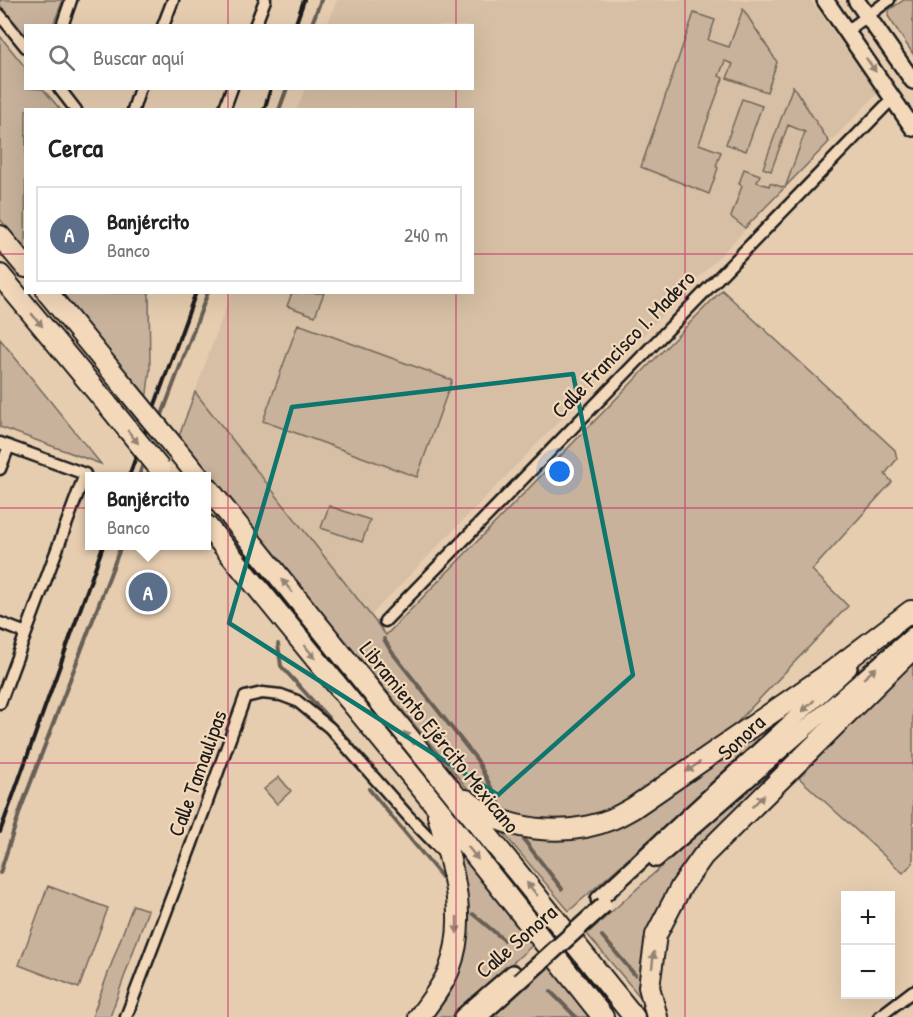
<!DOCTYPE html>
<html lang="es">
<meta charset="utf-8">
<style>
:root{--surface:#fff;--page:#f2f2f2;--text:#222;--muted:#767676;--line:#e0e0e0;--accent:#ea580c}
body{margin:0;font-family:"Patrick Hand",sans-serif;background:var(--page);color:var(--text)}
.controls{position:absolute;right:18px;bottom:18px;display:grid;overflow:hidden;border-radius:0px;box-shadow:0 6px 24px #0002}
.controls button{width:54px;height:54px;display:grid;place-items:center;padding:0;border:0;border-bottom:2px solid var(--line);background:var(--surface);color:var(--text);font:30px sans-serif}
.you{position:absolute;left:560px;top:472px;width:21px;height:21px;margin:-15px;border:4px solid #fff;border-radius:50%;background:#1a73e8;box-shadow:0 0 0 9px #1a73e833}
.badge{display:grid;place-items:center;width:39px;height:39px;border-radius:50%;background:var(--accent);color:#fff;font-size:20px;font-weight:700}
.pin{position:absolute;translate:-50% -50%;border:3px solid #fff;box-shadow:0 2px 6px #0006}
.popup{position:absolute;left:85px;top:472px;width:126px;height:78px;box-sizing:border-box;display:grid;place-content:center;border-radius:0px;background:var(--surface);filter:drop-shadow(0 2px 4px #0005);font-size:20px;white-space:nowrap;color:var(--muted)}
.popup b{font-size:22px;color:var(--text)}
.popup::after{content:'';position:absolute;left:50%;top:100%;margin-left:-12px;border:12px solid transparent;border-top-color:var(--surface)}
.list{margin:0;padding:0;list-style:none}
h2{display:flex;justify-content:space-between;align-items:center;height:78px;margin:0;padding:0 24px;font-size:26px}
h2 small{font-size:20px;font-weight:400;color:var(--muted)}
.list li{display:grid;grid-template-columns:39px 1fr auto;gap:18px;align-items:center;box-sizing:border-box;height:96px;margin:0 12px 12px;padding:0 12px;border:2px solid var(--line);border-radius:0px}
.list b{display:block;font-size:22px;white-space:nowrap}
.list p{margin:0;font-size:20px;white-space:nowrap;color:var(--muted)}
.list em{font-size:20px;font-style:normal;color:var(--muted)}
.icon{flex:none;width:33px;height:33px;fill:none;stroke:currentColor;stroke-width:2;stroke-linecap:round;stroke-linejoin:round}
.map{position:relative;flex:none;width:913px;height:1017px;overflow:hidden}
.search{position:absolute;background:var(--surface);box-shadow:0 6px 24px #0002;left:24px;top:24px;width:450px;height:66px;display:flex;align-items:center;gap:15px;box-sizing:border-box;padding:0 21px;border-radius:0px;color:var(--muted);font-size:22px}
.panel{position:absolute;background:var(--surface);box-shadow:0 6px 24px #0002;left:24px;top:108px;width:450px;height:186px;border-radius:0px}
.map>svg:first-child{display:block}
.built{fill:#d6bfa4}
.green{fill:#c8b29b;stroke:#72675c;stroke-width:1.5}
.lines{fill:none;stroke-linecap:round;stroke-linejoin:round}
.stream{stroke:#685f54;stroke-width:4}
.street-casing{stroke:#1c1c1c;stroke-width:15}
.secondary-casing{stroke:#1c1c1c;stroke-width:20}
.highway-casing{stroke:#1c1c1c;stroke-width:24}
.street{stroke:#f3d8ba;stroke-width:10}
.secondary{stroke:#f3d8ba;stroke-width:15}
.highway{stroke:#f3d8ba;stroke-width:20}
.rail{stroke:#1c1c1c;stroke-width:4}
.secondary-bridge-casing{stroke:#1c1c1c;stroke-width:20;stroke-linecap:butt}
.highway-bridge-casing{stroke:#1c1c1c;stroke-width:24;stroke-linecap:butt}
.secondary-bridge{stroke:#f3d8ba;stroke-width:15}
.highway-bridge{stroke:#f3d8ba;stroke-width:20}
.oneway{fill:#928373}
.marked{fill:none;stroke:#0f766e;stroke-width:4.5;stroke-linejoin:round}
.grid{fill:none;stroke:#c2185b;stroke-width:1.5;stroke-opacity:0.55}
.labels{text-anchor:middle;stroke-width:4.5;stroke-linejoin:round;paint-order:stroke}
.street-label{font-size:22px;fill:#1c1c1c;stroke:#f3d8ba}
</style>
<div class="map">
<svg width="913" height="1017" viewBox="0 0 913 1017">
<rect width="100%" height="100%" fill="#e6cdb0"/>
<filter id="ink" filterUnits="userSpaceOnUse"><feTurbulence type="fractalNoise" baseFrequency=".0167" numOctaves="2"/><feDisplacementMap in="SourceGraphic" scale="12" xChannelSelector="R" yChannelSelector="G"/><feConvolveMatrix kernelMatrix="1 2 1 2 8 2 1 2 1" color-interpolation-filters="sRGB"/></filter>
<g filter="url(#ink)">
<path class="built" d="M337,0h474l66,94 -507,522 -175,-224 36,-99 241,-1v-182l-175,-1 8,-20 167,-1v-62l-145,-1z"/>
<path class="green" d="M0,0h63l-10,25 -27,1 -1,10 -25,-31z
M904,0h9v54l-25,-38 1,-6z
M743,9l34,53 -10,30 -40,-14 6,-14 -8,-3 -6,15 4,2 -24,66 22,8 -5,14 2,2 -9,26 -68,-27 53,-154 21,7 -7,20 21,7z
M0,36l25,31 1,21 17,1 17,20 -34,1 -1,141 -25,-32z
M793,86l36,56 -84,86 -14,-11 11,-31 -3,-2 5,-15 16,6 -3,7 12,4 1,-3 15,5 20,-56 -17,-7 -17,46 -8,-3z
M742,99l20,7 -16,45 -20,-7z
M722,290l173,160 2,9 -12,15 7,8 -80,88 36,36 -121,127 -116,80 -47,10 -44,-4 -43,-19 -299,-361 17,-47 191,243z
M59,293h90l1,76 -4,32z
M292,293h32l-9,23 -28,-10z
M298,324l154,56 -35,97 -154,-56z
M0,339l101,125 -101,-37z
M329,506l41,14 -8,22 -41,-14z
M913,659v204l-10,10 -104,-95z
M843,669l-274,242 -70,-83h112l30,-14z
M854,692l-172,179c-32,40 -41,76 -41,127l-54,-64z
M279,777l12,14 -14,13 -13,-15z
M457,847l78,96 -83,74h-24l39,-115 -2,-21z
M48,886l60,22 -29,80 -60,-23z
M133,905l15,5 -38,107h-18z
M553,963l42,54h-104z"/>
<g class="lines">
<path class="stream" d="M311,26l10,-26
M279,110l8,-22
M160,420l48,-128
M139,476l5,-16
M384,639l7,12 86,109 23,45
M278,644l3,22 92,101
M369,789l77,93
M524,840l38,49
M0,873l21,-65 100,-262
M473,914l31,26
M602,936l33,39
M551,992l25,25"/>
<defs>
<path id="street" d="M0,15l26,32
M62,26l9,-26
M163,26l10,-26
M255,26l10,-26
M847,31l42,-31
M59,88l17,22
M133,110l7,-22
M224,110l8,-22
M0,443l85,31 -85,229
M0,469l9,-23
M385,621l508,-523
M0,623l26,10
M126,1017l65,-171 54,-149 17,-4 19,2 16,6 33,27 78,88 37,38
M879,1017l34,-26"/>
<path id="secondary" d="M825,0l88,128
M856,0l57,81
M656,859l257,-224
M599,899l250,-231
M462,1017l51,-44
M479,1017l40,-36"/>
<path id="highway" d="M0,236l26,31
M0,275l107,129
M47,292l81,99
M175,448l23,28
M207,487l427,530
M207,526l229,280 167,211
M466,800c38,32 100,38 146,19 7,-3 14,-7 21,-11l198,-136 80,-61
M419,1017c11,-15 23,-30 30,-47 20,-51 3,-105 -11,-155
M657,1017l-8,-30 7,-52 25,-48 22,-31 210,-208"/>
</defs>
<use href="#street" class="street-casing"/>
<use href="#secondary" class="secondary-casing"/>
<use href="#highway" class="highway-casing"/>
<use href="#street" class="street"/>
<use href="#secondary" class="secondary"/>
<use href="#highway" class="highway"/>
<path class="rail" d="M295,26l9,-26
M264,110l7,-22
M129,476l67,-184
M0,832l103,-286"/>
<defs>
<path id="secondary-bridge" d="M520,981l84,-76"/>
<path id="highway-bridge" d="M128,391l47,57
M107,404l53,65"/>
</defs>
<use href="#secondary-bridge" class="secondary-bridge-casing"/>
<use href="#highway-bridge" class="highway-bridge-casing"/>
<use href="#secondary-bridge" class="secondary-bridge"/>
<use href="#highway-bridge" class="highway-bridge"/>
</g>
<defs><path id="oneway-solid" d="M-6-.8H1V-3.2L6.5 0L1 3.2V.8H-6Z" transform="scale(1.5)"/></defs>
<g class="oneway">
<use href="#oneway-solid" transform="translate(871 65) rotate(55)"/>
<use href="#oneway-solid" transform="translate(37 320) rotate(50)"/>
<use href="#oneway-solid" transform="translate(133 437) rotate(51)"/>
<use href="#oneway-solid" transform="translate(287 586) rotate(-129)"/>
<use href="#oneway-solid" transform="translate(310 652) rotate(51)"/>
<use href="#oneway-solid" transform="translate(870 673) rotate(-41)"/>
<use href="#oneway-solid" transform="translate(808 706) rotate(137)"/>
<use href="#oneway-solid" transform="translate(409 738) rotate(-129)"/>
<use href="#oneway-solid" transform="translate(693 767) rotate(145)"/>
<use href="#oneway-solid" transform="translate(758 801) rotate(-45)"/>
<use href="#oneway-solid" transform="translate(473 853) rotate(52)"/>
<use href="#oneway-solid" transform="translate(532 889) rotate(-129)"/>
<use href="#oneway-solid" transform="translate(457 925) rotate(90)"/>
<use href="#oneway-solid" transform="translate(653 960) rotate(-83)"/>
</g>
</g>
<path class="marked" d="M573,374l60,301 -135,120 -269,-172 63,-216z"/>
<path class="grid" d="M228,0v26M456,0v26M685,0v1017M228,88v22M456,88v22M0,254h26M472,254h441M228,292v725M456,292v725M0,508h913M0,763h913"/>
<g class="labels">
<g class="street-label">
<text transform="translate(623 344) rotate(-46)" y="8">Calle Francisco I. Madero</text>
<text transform="translate(440 737) rotate(51)" y="8">Libramiento Ejército Mexicano</text>
<text transform="translate(741 737) rotate(-43)" y="8">Sonora</text>
<text transform="translate(197 773) rotate(-70)" y="8">Calle Tamaulipas</text>
<text transform="translate(516 941) rotate(-41)" y="8">Calle Sonora</text>
</g>
</g>
</svg>
<div class="controls">
<button>+</button>
<button>−</button>
</div>
<div class="you"></div>
<div class="pin badge" style="left:148px;top:592px;background:#5c6f8a">A</div>
<div class="popup"><b>Banjército</b>Banco</div>
<div class="search"><svg class="icon" aria-label="search" viewBox="0 0 24 24"><circle cx="10" cy="10" r="6"/><path d="M15 15l6 6"/></svg>Buscar aquí</div>
<section class="panel">
<h2>Cerca<small></small></h2>
<ul class="list">
<li><span class="badge" style="background:#5c6f8a">A</span><div><b>Banjército</b><p>Banco</p></div><em>240 m</em></li>
</ul>
</section>
</div>
